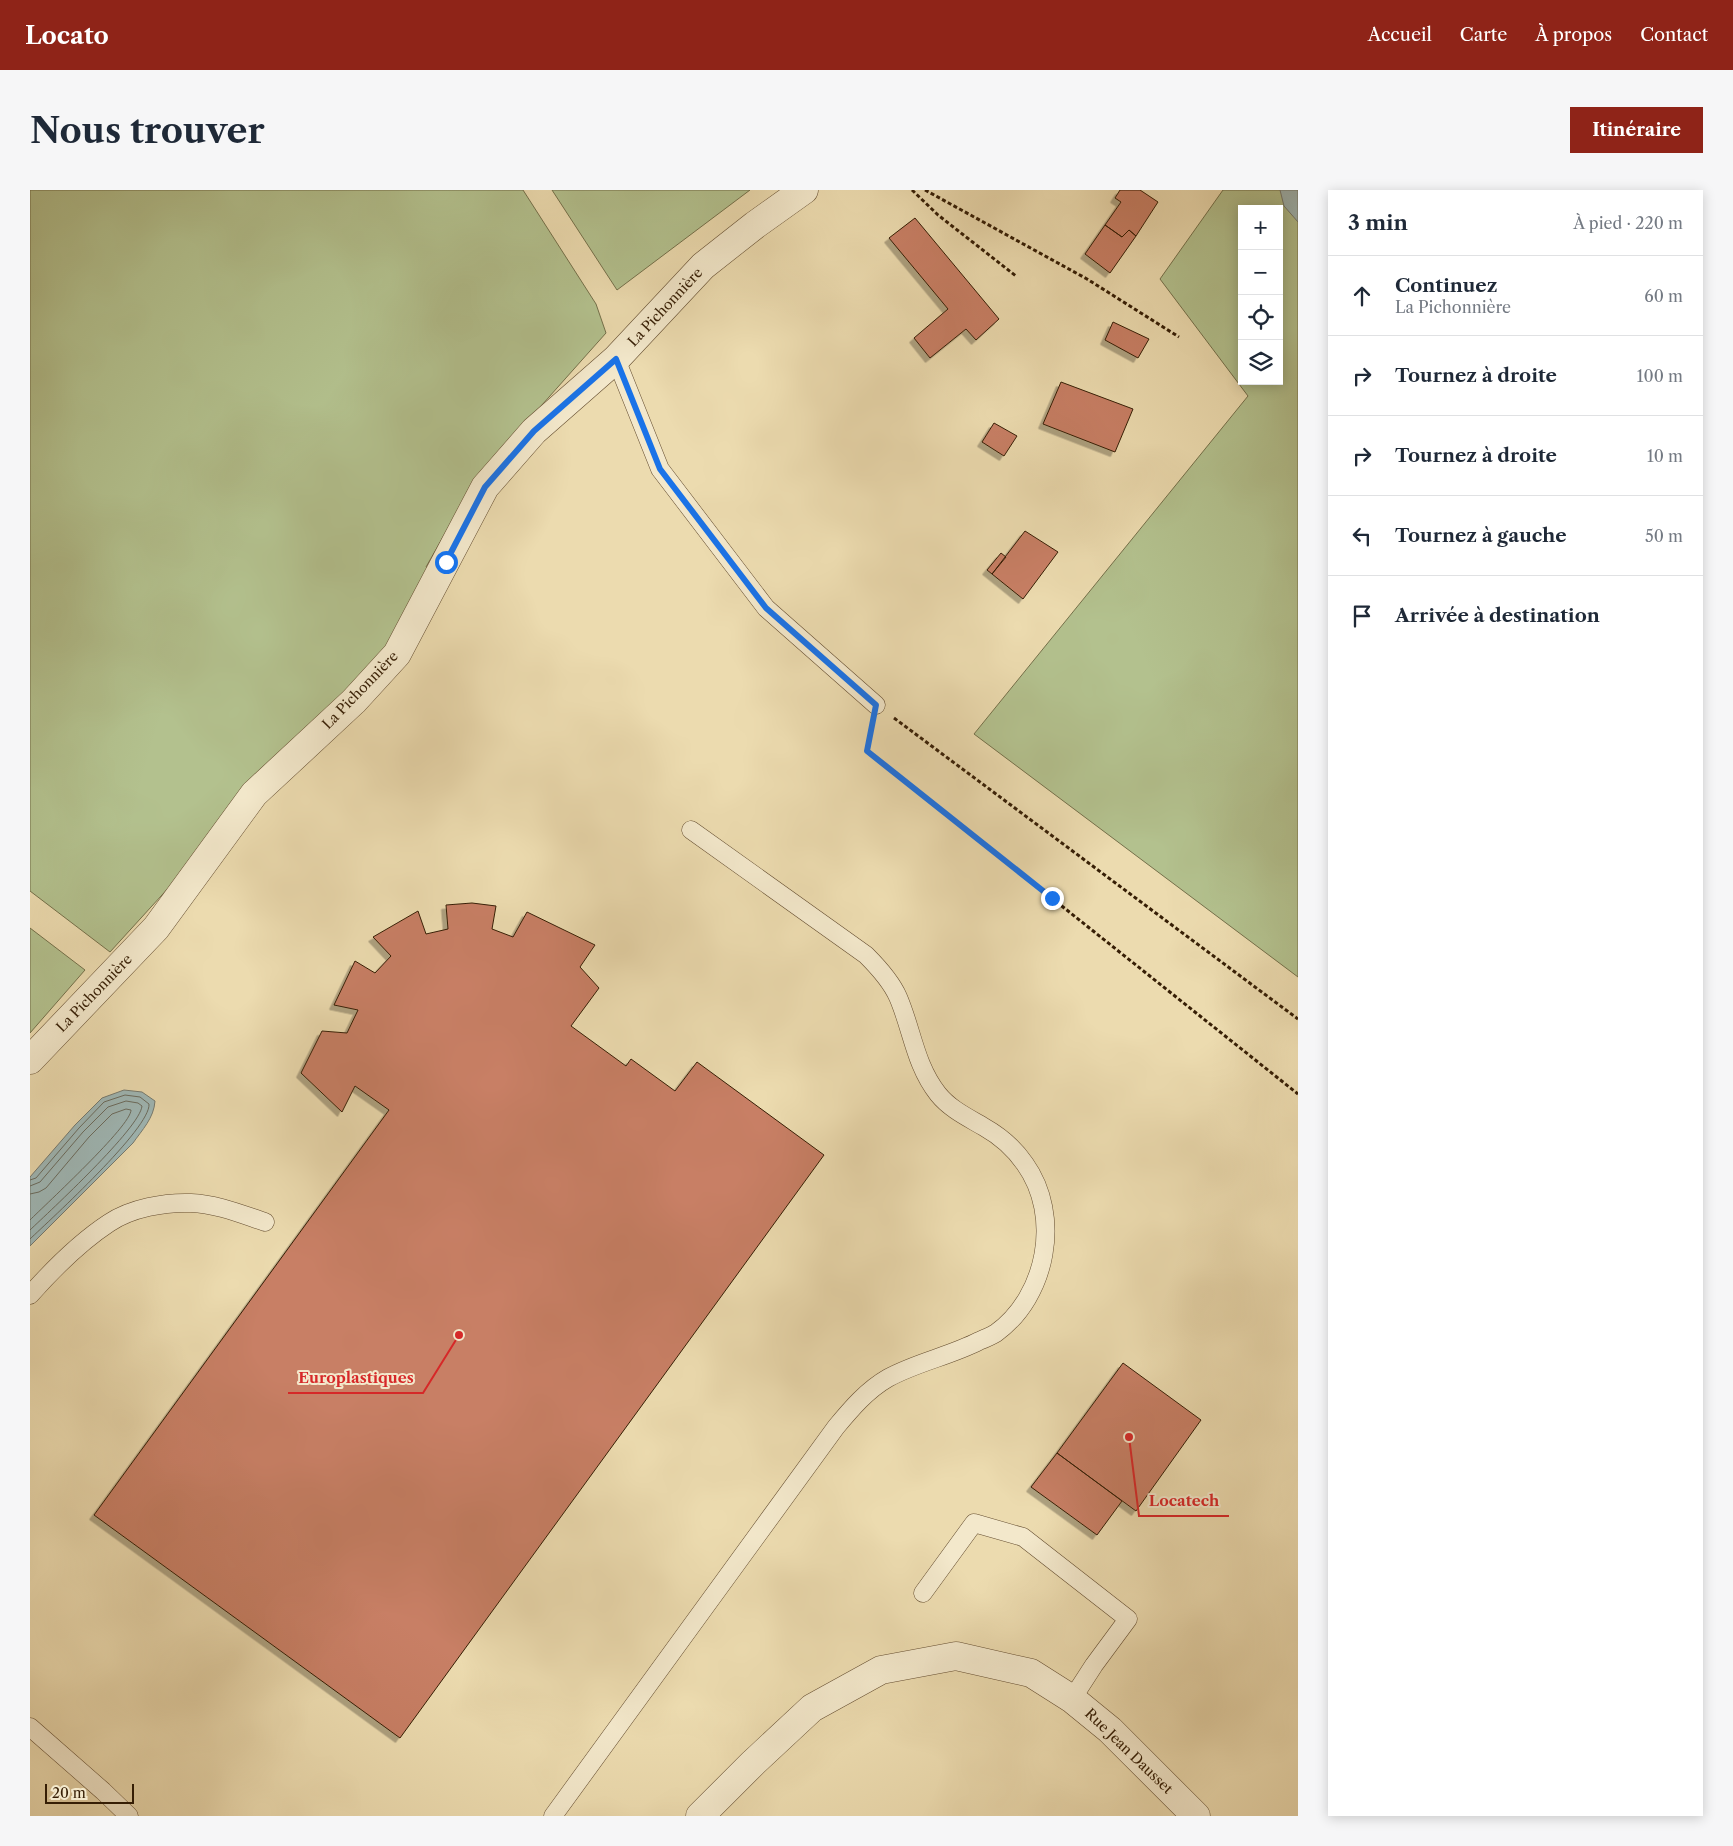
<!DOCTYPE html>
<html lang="fr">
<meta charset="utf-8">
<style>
:root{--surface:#fff;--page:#f6f6f7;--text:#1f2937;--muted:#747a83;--line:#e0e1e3;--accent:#8f2418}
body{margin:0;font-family:"Libre Caslon Text",serif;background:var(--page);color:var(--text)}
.controls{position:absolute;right:15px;top:15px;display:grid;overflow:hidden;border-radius:0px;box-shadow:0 2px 12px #0003}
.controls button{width:45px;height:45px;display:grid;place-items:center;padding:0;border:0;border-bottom:1px solid var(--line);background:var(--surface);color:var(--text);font:25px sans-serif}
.scale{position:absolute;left:15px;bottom:12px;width:89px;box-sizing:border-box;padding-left:5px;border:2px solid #361e05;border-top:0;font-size:14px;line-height:18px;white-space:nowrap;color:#361e05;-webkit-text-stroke:4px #f3e8cb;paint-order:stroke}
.stop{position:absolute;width:15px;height:15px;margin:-11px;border:4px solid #1a73e8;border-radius:50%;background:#fff}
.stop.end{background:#1a73e8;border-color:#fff;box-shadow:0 1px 5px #0008}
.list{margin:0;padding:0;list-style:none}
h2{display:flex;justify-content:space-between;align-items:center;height:65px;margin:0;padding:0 20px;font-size:21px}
h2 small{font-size:16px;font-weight:400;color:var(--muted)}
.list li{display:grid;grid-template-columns:32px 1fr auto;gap:15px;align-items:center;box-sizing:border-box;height:80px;padding:0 20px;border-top:1px solid var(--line)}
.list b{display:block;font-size:19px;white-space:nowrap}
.list p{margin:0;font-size:16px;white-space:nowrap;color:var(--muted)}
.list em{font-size:16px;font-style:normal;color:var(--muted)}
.icon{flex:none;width:28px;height:28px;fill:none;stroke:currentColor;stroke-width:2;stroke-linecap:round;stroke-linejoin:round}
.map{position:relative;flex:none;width:1268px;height:1626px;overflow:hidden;border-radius:0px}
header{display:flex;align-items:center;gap:30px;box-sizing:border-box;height:70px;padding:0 25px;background:var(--accent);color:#fff}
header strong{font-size:24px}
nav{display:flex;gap:28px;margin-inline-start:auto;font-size:18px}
.intro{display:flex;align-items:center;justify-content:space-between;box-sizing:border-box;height:120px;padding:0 30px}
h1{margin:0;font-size:35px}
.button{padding:12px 22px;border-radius:0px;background:var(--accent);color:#fff;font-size:18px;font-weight:700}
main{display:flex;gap:30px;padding:0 30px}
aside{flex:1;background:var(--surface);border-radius:0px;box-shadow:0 2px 12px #0003}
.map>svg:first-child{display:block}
.green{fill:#b3c18e;stroke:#74704a;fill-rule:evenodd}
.water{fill:#9fb8b7;stroke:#757a70}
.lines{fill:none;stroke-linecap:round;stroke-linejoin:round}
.shore{stroke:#6a6b5e;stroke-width:1}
.building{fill:#c87f65;stroke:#361e05;filter:url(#shadow)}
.service-casing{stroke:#644d30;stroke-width:19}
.minor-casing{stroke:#644d30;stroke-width:29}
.path{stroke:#361e05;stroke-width:3;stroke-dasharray:4 2.5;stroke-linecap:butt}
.service{stroke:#f3e8cb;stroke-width:18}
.minor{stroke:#f3e8cb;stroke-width:28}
.route{stroke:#1a73e8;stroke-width:6}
.labels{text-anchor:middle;stroke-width:4;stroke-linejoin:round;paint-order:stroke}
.street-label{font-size:14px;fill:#361e05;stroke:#f3e8cb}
.leader{fill:none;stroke:#d62828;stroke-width:2}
.callout-dot{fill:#d62828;stroke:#f3e8cb;stroke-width:2}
.callout-label{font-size:15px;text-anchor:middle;font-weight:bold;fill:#d62828;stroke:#f3e8cb;stroke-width:4;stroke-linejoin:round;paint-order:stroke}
</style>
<header>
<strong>Locato</strong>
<nav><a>Accueil</a><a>Carte</a><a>À propos</a><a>Contact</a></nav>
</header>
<div class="intro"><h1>Nous trouver</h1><a class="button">Itinéraire</a></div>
<main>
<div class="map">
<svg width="1268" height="1626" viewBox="0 0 1268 1626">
<defs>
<filter id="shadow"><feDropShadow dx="-4.5" dy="4.5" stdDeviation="0" flood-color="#0004"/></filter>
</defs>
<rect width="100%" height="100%" fill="#ecdbaf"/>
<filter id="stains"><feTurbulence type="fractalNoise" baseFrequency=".004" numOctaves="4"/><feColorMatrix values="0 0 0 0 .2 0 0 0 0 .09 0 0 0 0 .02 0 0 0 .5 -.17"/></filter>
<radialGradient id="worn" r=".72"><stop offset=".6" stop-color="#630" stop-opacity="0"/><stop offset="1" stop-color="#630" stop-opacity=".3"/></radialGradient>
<path class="green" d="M0,0h493l73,114 10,29 -130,146 -50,88 12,10 -41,77 -143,140 -144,158 -80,-61z
M522,0h198l-133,100z
M1193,0h75v787l-324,-243 274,-338 -88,-117zM1212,19h37v172h-37z
M0,738l55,42 -55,63z"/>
<path class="water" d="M1250,0h18v32l-14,-16z
M94,900l18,2 13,9c-1,17 -13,29 -22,42l-103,103v-69l45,-52 27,-27z"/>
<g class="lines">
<path class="shore" d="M0,990l6,-2 43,-50 25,-26 21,-7 15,2 9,7c2,24 -98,115 -119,135
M0,996l10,-4 43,-50 25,-25 18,-6 12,2 4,3c-2,22 -92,105 -112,124
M0,1004l9,-2 7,-4 43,-51 23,-23 14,-5 5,1c0,16 -85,94 -101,110"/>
</g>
<path class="building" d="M1090,0h20l18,12 -22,34 -7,-6 -7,7 -17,-12 16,-23 -6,-4z
M885,28l84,101 -23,21 -10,-11 -36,29 -16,-20 34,-29 -59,-71z
M1075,35l17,12 7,-7 7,6 -26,37 -25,-19z
M1083,132l36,17 -11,19 -33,-18z
M1031,192l72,27 -18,43 -72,-28z
M964,233l23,13 -13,20 -22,-14z
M995,341l33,21 -35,47 -31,-25z
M971,363l5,4 -14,17 -5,-4z
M442,713l24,3 -4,23 21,8 14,-25 68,33 -15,22 19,21 -28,38 55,40 5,-7 44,32 22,-29 127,93 -424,583 -306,-223 295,-405 -34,-24 -13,26 -41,-39 21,-42 25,2 11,-23 -24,-5 21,-44 20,12 16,-17 -18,-19 45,-26 8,23 22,-5 -2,-24z
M1093,1173l78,57 -65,91 -79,-58z
M1027,1263l65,48 -25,34 -66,-48z"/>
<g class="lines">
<defs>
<path id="service" d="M586,169l44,110 106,139 110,97
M0,1105c24,-27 50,-53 79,-72 22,-15 56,-21 82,-20 26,1 50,11 74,19
M893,1403l51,-70 49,14 105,82 -34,46 -22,34
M0,1537l73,64 26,25
M523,1626l283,-389c15,-18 31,-37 52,-49 29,-16 62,-22 91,-37 5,-2 12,-5 17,-8 51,-37 66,-117 29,-169 -11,-16 -25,-28 -41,-37 -17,-10 -34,-18 -46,-33 -23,-29 -26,-65 -40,-97 -7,-16 -20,-30 -32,-42l-175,-125"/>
<path id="minor" d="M0,870l126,-132 98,-134 100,-93 43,-47 88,-167 49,-56 82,-72 87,-93 52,-41 49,-35
M670,1626l53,-53 59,-55 69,-38 75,-14 75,17 41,26 38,31 86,86"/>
</defs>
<use href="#service" class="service-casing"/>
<use href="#minor" class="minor-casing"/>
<path class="path" d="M882,0l26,25 78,61
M895,0l162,89 92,58
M864,528l404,301
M842,537l-5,24 431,343"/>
<use href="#service" class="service"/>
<use href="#minor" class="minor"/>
</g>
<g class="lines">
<path class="route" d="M416,372l39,-75 49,-56 82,-72 44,110 106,139 110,97 -9,46 185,147"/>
</g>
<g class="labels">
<g class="street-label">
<text transform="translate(635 117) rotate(-47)" y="5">La Pichonnière</text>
<text transform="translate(330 500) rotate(-46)" y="5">La Pichonnière</text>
<text transform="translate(64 803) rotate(-46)" y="5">La Pichonnière</text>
<text transform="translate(1099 1561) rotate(44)" y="5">Rue Jean Dausset</text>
</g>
</g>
<path class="leader" d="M429 1145L393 1203H258M1099 1247L1109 1326H1199"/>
<g class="callout-dot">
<circle cx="429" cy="1145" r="5"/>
<circle cx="1099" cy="1247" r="5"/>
</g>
<g class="callout-label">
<text x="326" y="1193">Europlastiques</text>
<text x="1154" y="1316">Locatech</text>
</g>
<rect width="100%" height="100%" filter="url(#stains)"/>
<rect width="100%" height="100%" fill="url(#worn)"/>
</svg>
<div class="controls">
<button>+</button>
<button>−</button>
<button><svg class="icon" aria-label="locate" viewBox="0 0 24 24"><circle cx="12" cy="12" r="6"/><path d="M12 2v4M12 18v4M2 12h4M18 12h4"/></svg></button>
<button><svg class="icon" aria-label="layers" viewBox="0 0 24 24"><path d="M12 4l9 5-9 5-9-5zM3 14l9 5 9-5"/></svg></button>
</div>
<div class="scale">20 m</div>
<div class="stop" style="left:416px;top:372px"></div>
<div class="stop end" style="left:1022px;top:708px"></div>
</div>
<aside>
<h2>3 min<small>À pied · 220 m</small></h2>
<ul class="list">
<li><svg class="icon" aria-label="ahead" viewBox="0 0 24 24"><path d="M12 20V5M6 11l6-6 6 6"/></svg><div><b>Continuez</b><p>La Pichonnière</p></div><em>60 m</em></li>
<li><svg class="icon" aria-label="right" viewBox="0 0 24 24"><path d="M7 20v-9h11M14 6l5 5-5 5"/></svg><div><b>Tournez à droite</b></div><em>100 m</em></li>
<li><svg class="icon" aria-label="right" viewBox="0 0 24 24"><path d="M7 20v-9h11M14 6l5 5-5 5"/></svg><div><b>Tournez à droite</b></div><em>10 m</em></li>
<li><svg class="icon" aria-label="left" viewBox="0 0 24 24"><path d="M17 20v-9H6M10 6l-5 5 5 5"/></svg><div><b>Tournez à gauche</b></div><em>50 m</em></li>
<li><svg class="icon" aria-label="arrive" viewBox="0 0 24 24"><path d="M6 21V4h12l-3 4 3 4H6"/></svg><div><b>Arrivée à destination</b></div></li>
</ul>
</aside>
</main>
